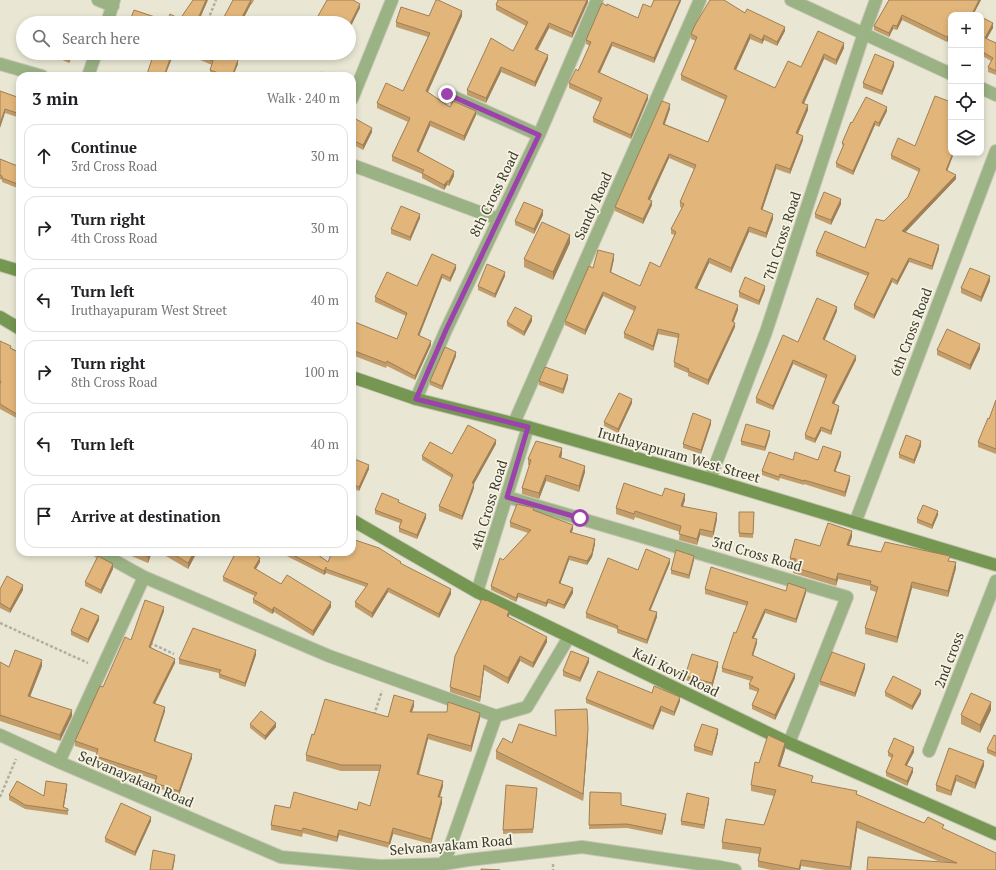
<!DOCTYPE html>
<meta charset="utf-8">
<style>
:root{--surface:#fff;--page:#f6f6f6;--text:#202124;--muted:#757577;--line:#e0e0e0}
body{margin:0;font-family:"PT Serif",serif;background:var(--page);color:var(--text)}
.controls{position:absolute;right:12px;top:12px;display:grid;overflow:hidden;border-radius:8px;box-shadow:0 2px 6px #0003}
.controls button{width:36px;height:36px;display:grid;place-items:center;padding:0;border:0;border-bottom:1px solid var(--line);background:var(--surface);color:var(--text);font:20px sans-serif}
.stop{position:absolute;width:12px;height:12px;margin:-9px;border:3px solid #9b42ad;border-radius:50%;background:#fff}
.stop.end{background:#9b42ad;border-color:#fff;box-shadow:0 1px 4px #0008}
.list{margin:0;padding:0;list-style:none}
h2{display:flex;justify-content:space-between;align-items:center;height:52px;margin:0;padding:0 16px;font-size:17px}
h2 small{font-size:13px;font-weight:400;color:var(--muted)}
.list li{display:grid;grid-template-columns:26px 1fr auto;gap:12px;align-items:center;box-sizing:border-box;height:64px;margin:0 8px 8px;padding:0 8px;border:1px solid var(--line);border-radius:12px}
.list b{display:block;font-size:15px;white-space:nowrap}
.list p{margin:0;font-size:13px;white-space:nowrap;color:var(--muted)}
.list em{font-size:13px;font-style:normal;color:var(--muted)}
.icon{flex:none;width:22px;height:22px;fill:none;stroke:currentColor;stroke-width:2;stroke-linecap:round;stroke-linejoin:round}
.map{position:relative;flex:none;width:996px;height:870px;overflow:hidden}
.search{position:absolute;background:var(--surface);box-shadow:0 2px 6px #0003;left:16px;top:16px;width:340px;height:44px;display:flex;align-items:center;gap:10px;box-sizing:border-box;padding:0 14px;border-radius:22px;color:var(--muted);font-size:15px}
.panel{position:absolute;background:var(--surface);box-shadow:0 2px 6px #0003;left:16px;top:72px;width:340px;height:484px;border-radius:12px}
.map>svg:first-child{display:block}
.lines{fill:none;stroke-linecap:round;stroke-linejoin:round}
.street-casing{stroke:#c6c5b4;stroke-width:14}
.secondary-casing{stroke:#c6c5b4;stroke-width:14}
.path{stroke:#b1afa0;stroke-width:2.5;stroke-dasharray:3 2;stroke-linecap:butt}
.street{stroke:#9ab284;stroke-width:12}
.secondary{stroke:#759752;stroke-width:12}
.wall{fill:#c29d6a}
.shaded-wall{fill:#9e7f56}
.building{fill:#e2b67b;stroke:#9e7f56}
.route{stroke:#9b42ad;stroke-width:5}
.labels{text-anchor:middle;stroke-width:3.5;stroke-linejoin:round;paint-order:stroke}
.street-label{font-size:14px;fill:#3c3b33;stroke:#f6f4e1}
</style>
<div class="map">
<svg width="996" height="870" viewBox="0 0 996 870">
<rect width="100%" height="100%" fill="#e9e7d4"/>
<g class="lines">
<defs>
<path id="street" d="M98,0l15,6
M791,0l160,74
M107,23l7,-23
M0,64l42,12
M88,76l8,-23
M981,88l15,7
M447,94l92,41
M352,99l40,-99
M352,165l146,54
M416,399l30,-69 93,-195 58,-135
M514,423l186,-423
M710,479l56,-147 98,-299 12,-33
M507,497l340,100 -58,146
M855,523l141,-372
M99,552l45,25
M477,592l51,-165
M0,735l59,27 222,95 100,9 63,-2 24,-4 114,-13 138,20 15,3
M929,751l67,-170
M59,762l85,-185 185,79 167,60
M444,864l52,-148 31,-9 42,-70"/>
<path id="secondary" d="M0,265l20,6
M0,317l20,12
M352,377l64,22 112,28 182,52 286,86
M352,520l125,72 312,151 207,91"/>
</defs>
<use href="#street" class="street-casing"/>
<use href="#secondary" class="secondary-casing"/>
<path class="path" d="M208,20l8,-20
M0,623l88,40
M150,643l24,11
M374,715l8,-24
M0,797l16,-38
M553,864v6"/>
<use href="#street" class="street"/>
<use href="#secondary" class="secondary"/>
</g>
<path class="wall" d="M233,0h21l-2,4h-1l-10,19h-14l-3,-2v-4z
M588,0v2l-16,36 -23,-10 -11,22 10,9 -13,28 -34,-15 -15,31 -19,-8v-5l46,-39 13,-25 -30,-16v-5z
M681,0l-27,63 -42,-17 -12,27 48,26 -17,40 -38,-17v-4l7,-16 -31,-14v-5l9,-12 12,-25 -4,-2v-4l52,-22 13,-11z
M889,0h92l-7,13 -23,2v23l-1,-1 -3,5 -45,-22 -5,10 -4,-1 -4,8 -15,-7v-4z
M360,8l-11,15h-25l-6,-3v-4z
M745,13l40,18 -8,15 -13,-6 -2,4 -12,-5 -14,31 39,18 26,-21 17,-36 26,17 -8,17 -12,-6 -20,45 4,6 -10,24 5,6 -13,34 -14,-5 -14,41 11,9 -7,19 -17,-6 -18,41 -22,-10 -12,26 41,21 -5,12 2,5 -27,58 -20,-9v-3l-14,-6v-5l4,-24 -20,-4 -5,17 -29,-13v-5l10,-22 -31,-15 -18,39 -20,-10v-4l28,-53 21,-9 -3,13 29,14 20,-19 15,-32 -4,-1v-5l11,-21 -2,-1v-5l14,-33 -25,-11 -19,42 2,5 -9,19 -28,-13v-4l55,-98 -5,15 43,18 17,-42 -44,-20v-5l15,-34 -5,-2v-5z
M429,16h33l-34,76 22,15 26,8 -12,26 -34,-15 -12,26 36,24 -5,10 -2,-1 -3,5 -22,-12v-4l-30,-13v-5l16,-34 -31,-14v-5l26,-12 25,-54 -32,-10v-5z
M981,17l12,11 -7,11 10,4v32l-8,-3v-5l3,-6 -10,-6z
M49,53h24l-4,10 -20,-9z
M184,53h52l2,11 -5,12h-18l-5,-2v-4l2,-5z
M894,66l-12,29 -19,-7v-5z
M0,91l20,7v20l-15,-5z
M887,111l-8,16 -4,-2 -22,50 -17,-8v-4l7,-16 -1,-4 10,-20z
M352,121l20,11 -9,18 -11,-6z
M915,146l36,7h3l-7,18 9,8 -51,53 34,17 -7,21 -23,-8 -12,23 -5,-3 -18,37 -20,-10v-4l13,-29 -51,-20v-4l49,-4 19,-27 24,-24 11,-25 -28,-13v-4z
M0,159l20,8v22l-18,-7v-2l-2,-1z
M841,204l-10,21 -16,-7v-4z
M543,215l-9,19 -19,-9v-4z
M420,218l-10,23 -19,-7v-5z
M570,243l-17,37 -29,-13v-8z
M432,254l24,15 -6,13 -8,-4 -23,58 12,9 -16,35 -28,-14 -1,2 -34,-13v-34l45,18 9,-23 -31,-14v-5l42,-11z
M505,276l-10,22 -17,-8v-4z
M990,281l-9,21 -20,-9v-5z
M765,290l-6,15 -20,-8v-5z
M837,311l-13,29 32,20 -22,44 5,6 -8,25 -10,-4 -6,12 -10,-4v-4l21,-56 -33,-15 -20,46 -17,-7v-5l42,-56z
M532,321l-8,15 -17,-10v-4z
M0,341l20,12v67l-20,-11z
M980,349l-10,21 -33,-15v-5z
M456,356l-14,34 -12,-5v-4z
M568,379l-5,15 -24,-9v-4z
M996,400v54l-18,-7v-5l11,-23z
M632,403l-14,30 -14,-7v-4z
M711,424l-10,30 -18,-6v-4z
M770,435l-5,16 -24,-6v-4z
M496,444l-22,40v4l-12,32 -23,-9v-5l13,-28 -30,-18v-4l30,-2z
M921,446l-7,18 -15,-6v-4z
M562,454l-1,4 24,14 -6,20 -33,-11 -7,18 -17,-5v-6l8,-23h-2v-6z
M841,456l-6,15 15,9 -5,17 -41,-13v1l-24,-7 -1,3 -17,-6v-4l31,-11h25z
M352,458l17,11 -10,22 -7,-3z
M662,496l23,4 -2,6 34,13 -4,19 -13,-3 -3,10 -18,-5 1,-8 -45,-15 -1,3 -18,-6v-6z
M399,502l27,16 -9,21 -18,-7v-4l1,-5 -25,-9v-4z
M534,510l39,19 -2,4 24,11 -3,13 -5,8 -18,-5 -9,24 13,9 -9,16 -16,-6 -2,4 -28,-10 -2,5 -25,-12v-4l12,-26 25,-27 -18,-6v-5z
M739,512h15l-1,26 -14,-1z
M938,515l-6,14 -15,-6v-4z
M852,537l-3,8 32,7 69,9 6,7 -8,29 -36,-9 -15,55 -32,-9v-6l11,-36 -6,-2v-4l-32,-7 -2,7 -43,-13v-6l1,-2 -4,-1v-6l30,-12z
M114,552h8l-2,3z
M122,552h30l-4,11z
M159,552h38l-9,17z
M279,552h35l14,10 73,2 50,30 -12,24 -51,-26 -16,26 -17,-11v-5l11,-15 -40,-14 -2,2z
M694,560l-5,19 -18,-5v-4z
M260,562l-4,7 25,15 50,23 -18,29 -39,-24 -2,2 -19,-11v-4l2,-3 -32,-15v-4z
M670,563l-20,47 7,7 -10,27 -30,-11v-4l-31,-11v-5l52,-43z
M113,569l-12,25 -16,-8v-4z
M0,589l23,1 -13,23 -10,-5z
M705,589l81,2 20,2 -10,30 -31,-10 -11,25 3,5 -4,12 42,23 -20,42 -23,-11v-4l6,-13 -9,-3v-5l2,-3 -29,-9v-4l14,-35 11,-27 -42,-12z
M164,611l-13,36 24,16 -20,41 10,7 -10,31 37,16 -13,37 -24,-8v-4l1,-3 -60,-20 1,-7 -22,-7v-5l28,-54 28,-47z
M509,616v1l38,25 -14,26 -13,-7 -12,23 -24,-14 -4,32 -30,-10v-5z
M99,620l-11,23 -17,-8v-4z
M256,655l-11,32 -26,-9v-5l-40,-9v-5z
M0,662l9,5 33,-1 -12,30 42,20 -12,25 -60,-20z
M589,662l-9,20 -17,-6v-5z
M718,666l-6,22 -27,-8v-4z
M865,668l-10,29 -35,-12v-4z
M885,692l36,2 -9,16 -27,-14z
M652,693l28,8 -6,15 -13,-5 -8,19 -67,-27v-4z
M414,706l-2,6 68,6 -9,34 -43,-13 -9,36 24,11 -3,11 2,6 -11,41 -38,-10 -4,14 -50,-13 -2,7 -34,-9 -1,4 -31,-7v-5l19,-17 67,2 13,-4 10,-35h-39l-35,-10v-6l8,-20 74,-18z
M991,710l-11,23 -19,-9v-9z
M250,724l26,3 -11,13 -15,-12z
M718,733l-6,23 -18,-5v-5z
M556,736l32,1 -5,64 -87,-42v-8l16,-8z
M996,736v21l-9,-4v-4z
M949,748l35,18 -9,23 -19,-8 -5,15 -15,-5v-6z
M785,750l-5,16 33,17 44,12 67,28 20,6 52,41 -58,-9 -81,-33 -6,42h-25l-25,-4 -1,4h-29l-13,-3v-6l1,-7 -37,-5v-7l42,-17 10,-29 -23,-5v-6l8,-22z
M888,752h26l-7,13 6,7 -6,14 -21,-10v-4l6,-14 -4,-2z
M67,788l-3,19 4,2v6l-43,-6 -16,-9v-5l35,1z
M537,792l-4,41 -30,1v-4z
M590,792l31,13 45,13 -4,17 -35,-7 -38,1z
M709,802l-5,27 -23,-4v-4z
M151,821l-16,35 -30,-14v-4z"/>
<path class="shaded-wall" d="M206,0h2l-10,23h-2z
M251,0v4l-10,19h-2z
M587,0h1v2l-16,36v-5z
M680,0h1v1l-27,62v-5z
M979,0h2l-8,15v-3z
M360,4v4l-11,22v-4z
M462,11v5l-36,80v-5z
M902,15v5l-5,10v-4z
M549,23v5l-14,26v-5z
M993,23v5l-8,14v-4z
M893,25v4l-4,8v-4z
M785,27v4l-8,15v-4z
M950,33v4l-3,5v-5z
M750,34v5l-16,35v-5z
M764,35v5l-2,4v-4z
M612,42v4l-14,30v-4z
M844,43v5l-8,17v-5z
M72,53h1l-4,10v-5z
M172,53h2l-9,23h-1z
M824,54v5l-22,48v-4z
M548,55v4l-13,28v-5z
M238,60v4l-5,12h-1z
M894,62v4l-12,29v-4z
M501,67v5l-15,31v-5z
M648,95v4l-17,40v-4z
M670,104v5l-7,19v-4z
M808,105v5l-12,28v-5z
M887,107v4l-8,16v-4z
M5,109v4l-5,15v-4z
M476,111v4l-12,26v-5z
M430,121v5l-13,30v-5z
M875,121v4l-22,50v-4z
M372,128v4l-9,18v-5z
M803,136v4l-13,34v-5z
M953,153h1l-8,21v-4z
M669,154v4l-21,46v-5z
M776,164v5l-15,45v-5z
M454,171v5l-5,10v-5z
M956,175v4l-54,57v-5z
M447,181v4l-3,5v-5z
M841,199v5l-10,21v-5z
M652,201v4l-9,19v-5z
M543,210v5l-9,19v-5z
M420,214v4l-10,23v-4z
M773,214v5l-7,19v-5z
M749,227v5l-18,41v-5z
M570,235v8l-17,37v-8z
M939,245v4l-7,21v-4z
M614,254v5l-4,18v-5z
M709,258v5l-14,30v-5z
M909,258v4l-12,23v-4z
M456,265v4l-6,13v-4z
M505,272v4l-10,22v-4z
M442,274v4l-24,61v-4z
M990,276v5l-9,21v-5z
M892,278v4l-18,37v-4z
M765,286v4l-6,15v-4z
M603,292v4l-18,39v-5z
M738,305v5l-6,16v-5z
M837,307v4l-14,33v-5z
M532,316v5l-8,15v-4z
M735,323v4l-27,58v-5z
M658,329v5l-5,17v-5z
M431,341v4l-16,35v-4z
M980,344v5l-10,21v-5z
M456,352v4l-14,34v-4z
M856,356v4l-24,48v-5z
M793,360v4l-20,46v-4z
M568,375v4l-5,15v-5z
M632,399v4l-14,30v-4z
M839,406v4l-8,25v-4z
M711,420v4l-10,30v-4z
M821,427v4l-6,12v-4z
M770,431v4l-5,16v-4z
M496,440v4l-24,43v-4z
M921,441v5l-7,18v-4z
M562,448v6l-3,9v-6z
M841,452v4l-7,19v-4z
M369,465v4l-10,22v-4z
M585,466v6l-6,20v-6z
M546,475v6l-7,18v-6z
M850,476v4l-5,17v-5z
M474,484v4l-12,32v-4z
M685,494v6l-4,12v-6z
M938,511v4l-6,14v-4z
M717,513v6l-4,19v-6z
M426,514v4l-9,21v-4z
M573,525v4l-3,8v-5z
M700,529v6l-3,10v-6z
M852,531v6l-5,14v-6z
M595,539v5l-3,13 -5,8v-4z
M150,552h2l-4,11v-6z
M194,552h3l-9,17v-6z
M569,556v4l-10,27v-4z
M694,556v4l-5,19v-4z
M260,558v4l-6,10v-4z
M670,559v4l-21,51v-4z
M956,562v6l-8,29v-6z
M113,564v5l-12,25v-4z
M326,569v4l-2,2v-4z
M838,573v6l-2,7v-6z
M912,582v6l-15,55v-6z
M23,585v5l-13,23v-4z
M388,588v4l-16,26v-5z
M573,588v5l-9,16v-4z
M451,589v5l-12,24v-4z
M806,589v4l-10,30v-4z
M518,593v4l-2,5v-4z
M548,599v4l-2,4v-4z
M331,602v5l-18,29v-5z
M164,607v4l-15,40v-4z
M274,607v5l-2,2v-4z
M765,609v4l-13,29v-4z
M509,611v5l-2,5v-5z
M657,612v5l-10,27v-4z
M99,616v4l-11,23v-4z
M547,637v5l-14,26v-5z
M757,639v4l-5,16v-4z
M256,650v5l-11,32v-4z
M520,656v5l-12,23v-6z
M589,658v4l-9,20v-4z
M175,659v4l-22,44v-4z
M42,660v6l-14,36v-6z
M718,662v4l-6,22v-5z
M865,664v4l-10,29v-4z
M484,665v5l-4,32v-5z
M795,674v4l-20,42v-5z
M921,690v4l-9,16v-4z
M680,697v4l-6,15v-4z
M414,701v5l-4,11v-5z
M991,702v8l-11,23v-8z
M661,706v5l-8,19v-4z
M165,707v4l-11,34v-4z
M72,710v6l-12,25v-6z
M480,713v5l-9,34v-6z
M276,723v4l-11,13v-4z
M588,729v8l-5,64v-7z
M718,729v4l-6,23v-4z
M428,734v5l-11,41v-6z
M785,743v7l-7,22v-6z
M914,747v5l-9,17v-4z
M192,754v4l-13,37v-4z
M984,761v5l-9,23v-6z
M913,768v4l-6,14v-5z
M956,775v6l-5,15v-5z
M443,781v5l-5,16v-5z
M67,784v4l-4,23v-4z
M442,797v6l-11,41v-5z
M709,798v4l-5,27v-4z
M666,814v4l-4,17v-4z
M151,817v4l-16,35v-4z
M857,821v7l-6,42h-1z
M393,828v6l-4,14v-5z
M339,830v5l-2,7v-5z
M175,855v4l-2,11h-1z
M801,860v6l-1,4h-1z"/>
<path class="building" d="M193,0h13l-10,23h-67l5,-13 33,11 3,-7 10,5z
M233,0h18l-12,23h-3l-12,-6z
M327,0h26l7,4 -11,22v-3h-16l-15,-7z
M436,0h2l24,11 -36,80 24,16 3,-6 23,10 -12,25 -34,-15 -13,30 37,20 -5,10h-2l-3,4 -22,-12 2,-3 -32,-14 18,-38 -33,-15 9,-20 17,8 27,-58 -34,-11 5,-15 28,9z
M498,0h89l-15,33 -23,-10 -14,26 13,6 -13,27 -34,-15 -15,31 -19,-8 24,-52 22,13 15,-29 -32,-17z
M654,0h26l-26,58 -42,-16 -14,30 50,23 -17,40 -38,-17 9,-20 -33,-15 7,-14 2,2 13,-29 -5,-2 16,-37 5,3v-2l31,14 5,-14 8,3z
M710,0h14l21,13 2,-4 38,18 -8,15 -13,-7 -2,5 -12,-6 -16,35 41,19 13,-27 13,6 17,-36 26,12 -8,17 -12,-6 -22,49 6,2 -12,28 7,3 -13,33 -14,-5 -15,45 12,5 -7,19 -17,-6 -18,41 -22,-10 -14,30 43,17 -6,16 3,2 -27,57 -20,-9 1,-2 -15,-7 5,-28 -21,-5 -5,17 -29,-13 12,-26 -33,-15 -18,38 -20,-9 24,-55 4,2 5,-18 16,4 -4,18 30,14 10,-24 10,5 16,-35 -5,-3 13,-25 -4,-2 16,-37 -27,-11 -21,45 4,2 -9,18 -28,-12 47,-106 8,3 -7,20 45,18 19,-46 -46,-21 16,-38 -6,-3 4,-9z
M889,0h90l-6,12 5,3h-27v19l-1,-1 -3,4 -45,-22 -5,11 -4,-1 -4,8 -15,-7z
M981,17l12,6 -8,15 11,5v28l-8,-4 5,-9 -12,-7z
M57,53h15l-3,5z
M154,53h18l-8,23h-12l-5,-2z
M194,53h42l2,1v6l-6,16h-5l-17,-6 3,-9z
M875,54l19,8 -12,29 -19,-8z
M321,72l9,4h-10z
M0,91l20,7v16l-15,-5 -5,15z
M935,96l16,6v51h2l-7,17 10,5 -54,56 37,14 -7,21 -23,-8 -12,23 -5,-3 -18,37 -20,-10 15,-32 -53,-21 9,-21 40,17 11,-29 8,2 24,-24 12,-28 -29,-14 7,-17 17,8z
M866,97l21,10 -8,16 -4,-2 -22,50 -17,-8 8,-19 -2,-1 9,-21 1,1z
M354,118l18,10 -9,17 -11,-5v-19z
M0,159l20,8v18l-18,-7v-2l-2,-1z
M824,192l17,7 -10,21 -16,-6z
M524,202l19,8 -9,19 -19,-8z
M401,206l19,8 -10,23 -19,-8z
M542,222l28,13 -17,37 -29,-13z
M432,254l24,11 -6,13 -8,-4 -24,61 13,6 -16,35 -28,-15 -1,2 -34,-13v-29l45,18 10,-26 -32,-16 12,-25 30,14z
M487,264l18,8 -10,22 -17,-8z
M970,268l20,8 -9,21 -20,-9z
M745,277l20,9 -6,15 -20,-9z
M817,298l20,9 -14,32 33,17 -24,47 7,3 -8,25 -10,-4 -6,12 -10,-4 22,-60 -34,-15 -20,46 -17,-8 27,-63 15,7z
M515,307l17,9 -8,16 -17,-10z
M947,329l33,15 -10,21 -33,-15z
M0,341l11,5 -1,2 10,5v63l-20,-12v-20l1,-3h-1z
M445,347l11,5 -14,34 -12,-5z
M545,367l23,8 -5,14 -24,-8z
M619,393l13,6 -14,30 -14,-7z
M996,400v49l-18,-7 10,-24 1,1z
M693,413l18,7 -10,30 -18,-6z
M746,424l24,7 -5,16 -24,-6z
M468,425l28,15 -24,43 2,1 -12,32 -23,-10 14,-31 -31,-19 8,-14 22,12z
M906,435l15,6 -7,19 -15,-6z
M536,441l26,7 -3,9 26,9 -6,20 -33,-11 -7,18 -17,-5 9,-28 -3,-1z
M823,446l18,6 -7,19 16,5 -5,16 -41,-12v1l-24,-7 -1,3 -17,-6 7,-19 24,8 2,-8 23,8z
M352,458l17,7 -10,22 -7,-3z
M624,483l38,13 3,-8 20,6 -4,12 36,7 -4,19 -13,-3 -3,10 -18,-5 2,-8 -46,-15 -1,3 -18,-6z
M382,493l17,7 -1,2 28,12 -9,21 -18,-7 3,-8 -27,-10z
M517,504l17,4 -1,2 40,15 -3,7 25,7 -3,14 -5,8 -18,-5 -10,27 14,5 -9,17 -16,-6 -2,4 -28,-10 -2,5 -25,-12 9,-28 3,2 28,-30 -21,-8z
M923,505l15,6 -6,14 -15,-6z
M739,512h15l-1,22 -14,-1z
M828,523l24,8 -5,14 34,7 4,-10 65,14 -2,5 8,1 -8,29 -36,-9 -15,55 -32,-9 13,-41 -8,-3 1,-3 -33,-8 -2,7 -43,-13 3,-8 -6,-1 5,-19 25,7z
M352,539l27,9 22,14 -1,1 51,26 -12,25 -51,-26 -16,25 -17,-11 13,-18 -42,-15v-2l-2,4 -37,-19h27l14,10 4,-10h20z
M646,549l24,10 -21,51 8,2 -10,28 -30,-11 1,-3 -32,-13 22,-55 30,12z
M676,550l18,6 -5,19 -18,-5z
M137,552h13l-2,5z
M170,552h24l-6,11z
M236,552h15l9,6 -6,10 27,16 6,-9 44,27 -18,29 -39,-24 -2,3 -19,-11 4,-6 -34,-16z
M98,556l15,8 -12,26 -16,-8z
M711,567l75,24 2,-8 18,6 -10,30 -31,-10 -13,29 5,1 -5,16 43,19 -20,41 -23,-10 7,-16 -10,-5 4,-7 -31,-9 12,-36 2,1 12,-31 -43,-13z
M7,576l16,9 -13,24 -10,-6v-14z
M482,599l4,2v-1l23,11 -2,5 40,21 -14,26 -13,-7 -12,22 -24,-13 -4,32 -30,-10 5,-31z
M145,600l19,7 -15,40 26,12 -22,44 12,4 -11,34 38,13 -13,37 -24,-8 2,-7 -61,-20 2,-7 -23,-8 25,-55 3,1 22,-50 6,3z
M81,608l18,8 -11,23 -17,-8z
M193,628l63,22 -11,33 -26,-9 2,-4 -42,-11z
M15,650l27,10 -14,36 44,14 -12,25 -60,-20v-53l9,5z
M571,651l18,7 -9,20 -17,-7z
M832,652l33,12 -10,29 -35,-12z
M692,654l26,8 -6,21 -27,-7z
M598,671l54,22 2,-7 26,11 -6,15 -13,-6 -8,20 -67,-27z
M893,676l28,14 -9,16 -27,-14z
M971,693l20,9 -11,23 -19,-10z
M394,695l20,6 -4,11h37l1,-10 32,11 -9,33 -43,-12 -11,40 26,7 -5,16h4l-11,42 -38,-11 -4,15 -50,-13 -2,7 -34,-9 -1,3 -31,-6 4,-20 15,3 4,-16 63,18 2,-8 11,4 11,-41h-40l-35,-10 6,-21 2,1 11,-36 63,18z
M587,709l1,20 -5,65 -87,-43 7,-13 9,5 7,-19 37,12 -1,-26z
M261,711l15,12 -11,13 -15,-12z
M702,724l16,5 -6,23 -18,-6z
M768,735l17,8 -7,23 35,10 -2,6 46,9 -1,3 68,29 4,-6 16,8 -2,3 54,25v17h-129l1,-13 89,6 -100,-42 -7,46 -49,-7 -2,9 -41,-8 3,-13 -39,-6 4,-23 38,6 12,-35 -25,-5 4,-23 4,1z
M994,735l2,1v17l-9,-4z
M894,738l20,9 -9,18 8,3 -6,13 -21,-9 7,-17 -5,-3z
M949,748l35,13 -9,22 -19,-8 -5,16 -15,-6z
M17,781l27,15 2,-15 21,3 -4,23 5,2v2l-43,-6 -16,-10z
M506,785l31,3 -4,41 -30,1z
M590,792l31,1v12l45,9 -4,17 -35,-7 -38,1z
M687,793l22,5 -5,27 -23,-4z
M121,803l30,14 -16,35 -30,-14z
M153,850l22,5 -3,15h-22z
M481,869l19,1h-19z"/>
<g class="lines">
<path class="route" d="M447,94l92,41 -93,195 -30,69 112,28 -21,70 73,21"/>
</g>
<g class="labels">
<g class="street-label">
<text transform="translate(494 194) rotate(-64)" y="5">8th Cross Road</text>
<text transform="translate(593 206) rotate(-66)" y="5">Sandy Road</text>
<text transform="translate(782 236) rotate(-72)" y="5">7th Cross Road</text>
<text transform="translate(911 332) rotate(-69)" y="5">6th Cross Road</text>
<text transform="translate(679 455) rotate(16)" y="5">Iruthayapuram West Street</text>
<text transform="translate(489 505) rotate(-73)" y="5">4th Cross Road</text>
<text transform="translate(757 554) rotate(16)" y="5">3rd Cross Road</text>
<text transform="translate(949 660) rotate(-69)" y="5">2nd cross</text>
<text transform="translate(676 672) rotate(26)" y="5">Kali Kovil Road</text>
<text transform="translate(136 779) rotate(23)" y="5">Selvanayakam Road</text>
<text transform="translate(451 845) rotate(-5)" y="5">Selvanayakam Road</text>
</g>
</g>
</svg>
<div class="controls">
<button>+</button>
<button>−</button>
<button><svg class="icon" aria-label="locate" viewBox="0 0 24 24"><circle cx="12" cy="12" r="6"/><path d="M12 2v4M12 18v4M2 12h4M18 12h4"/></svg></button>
<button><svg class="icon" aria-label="layers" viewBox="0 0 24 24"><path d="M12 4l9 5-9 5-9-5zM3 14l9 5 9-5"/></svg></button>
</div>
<div class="stop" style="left:580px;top:518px"></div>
<div class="stop end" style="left:447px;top:94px"></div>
<div class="search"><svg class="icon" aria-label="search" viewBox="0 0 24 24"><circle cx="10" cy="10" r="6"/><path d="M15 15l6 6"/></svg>Search here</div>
<section class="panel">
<h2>3 min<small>Walk · 240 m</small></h2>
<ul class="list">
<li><svg class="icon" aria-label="ahead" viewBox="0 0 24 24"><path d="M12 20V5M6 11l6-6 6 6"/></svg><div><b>Continue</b><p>3rd Cross Road</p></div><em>30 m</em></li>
<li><svg class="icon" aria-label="right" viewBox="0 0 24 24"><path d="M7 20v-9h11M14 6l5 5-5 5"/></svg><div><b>Turn right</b><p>4th Cross Road</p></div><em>30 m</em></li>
<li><svg class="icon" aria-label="left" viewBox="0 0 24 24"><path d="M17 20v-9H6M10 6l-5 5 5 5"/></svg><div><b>Turn left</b><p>Iruthayapuram West Street</p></div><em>40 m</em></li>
<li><svg class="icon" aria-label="right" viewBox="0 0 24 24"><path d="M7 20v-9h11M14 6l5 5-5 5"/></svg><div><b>Turn right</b><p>8th Cross Road</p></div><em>100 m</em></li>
<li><svg class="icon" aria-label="left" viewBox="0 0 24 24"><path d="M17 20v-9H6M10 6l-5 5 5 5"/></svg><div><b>Turn left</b></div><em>40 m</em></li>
<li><svg class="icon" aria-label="arrive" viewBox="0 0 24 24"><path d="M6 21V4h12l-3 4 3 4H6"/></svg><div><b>Arrive at destination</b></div></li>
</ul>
</section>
</div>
